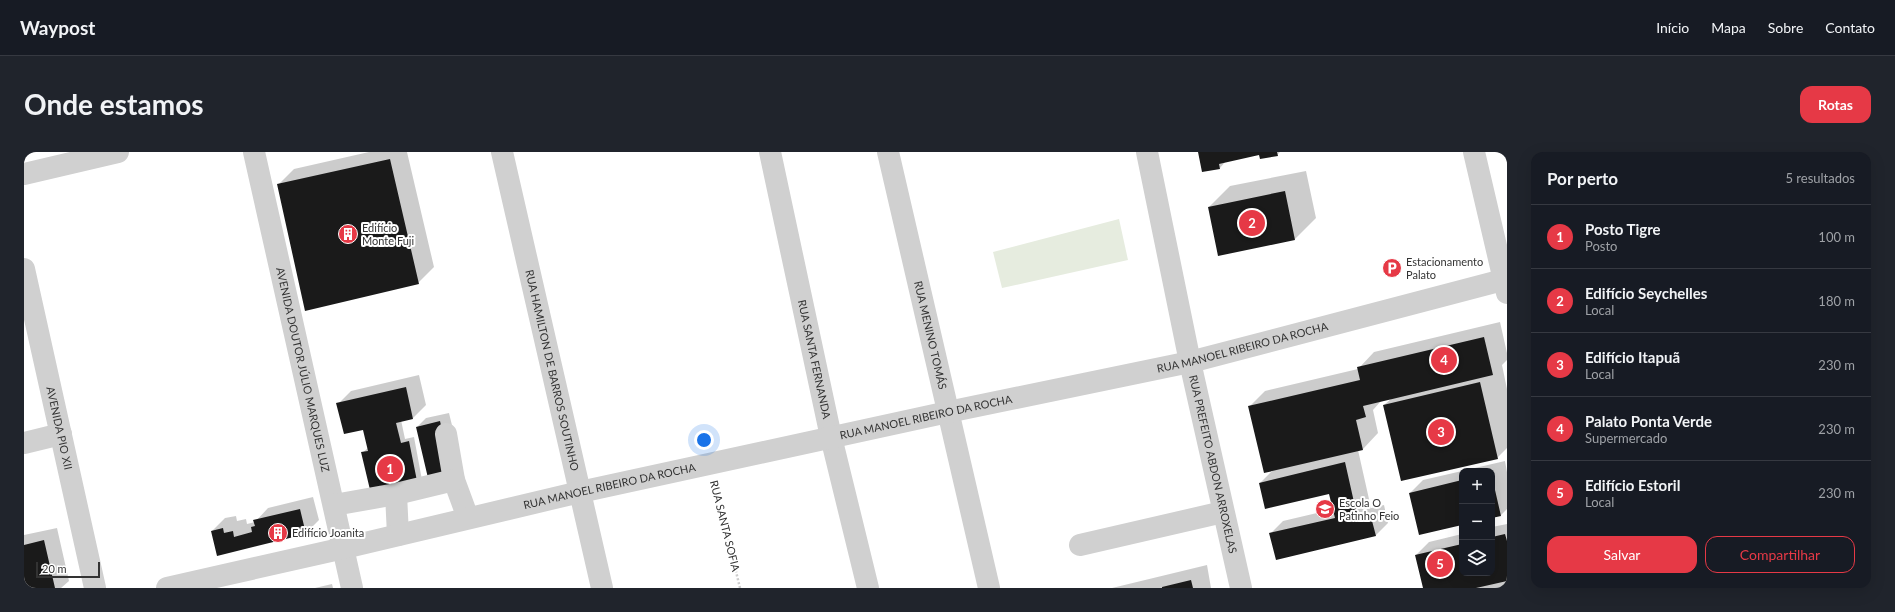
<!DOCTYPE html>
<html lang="pt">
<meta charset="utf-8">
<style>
:root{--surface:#171b24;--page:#20242c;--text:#f1f3f6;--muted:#9ea1a6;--line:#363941;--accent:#e63946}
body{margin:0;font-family:Lato,sans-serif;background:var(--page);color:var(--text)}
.controls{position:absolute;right:12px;bottom:12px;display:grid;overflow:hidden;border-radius:8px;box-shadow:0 4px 16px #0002}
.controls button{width:36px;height:36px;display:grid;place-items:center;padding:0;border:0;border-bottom:1px solid var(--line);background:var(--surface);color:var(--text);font:20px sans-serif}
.scale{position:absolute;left:12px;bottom:10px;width:64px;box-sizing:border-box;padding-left:4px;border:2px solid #333;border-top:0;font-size:11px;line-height:14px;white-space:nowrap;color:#333;-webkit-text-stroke:3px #fff;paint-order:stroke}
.you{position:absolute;left:680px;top:288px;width:14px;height:14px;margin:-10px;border:3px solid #fff;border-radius:50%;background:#1a73e8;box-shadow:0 0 0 6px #1a73e833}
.badge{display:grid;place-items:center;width:26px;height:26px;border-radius:50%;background:var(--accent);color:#fff;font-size:13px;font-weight:700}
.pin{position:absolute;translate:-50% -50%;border:2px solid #fff;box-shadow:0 1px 4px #0006}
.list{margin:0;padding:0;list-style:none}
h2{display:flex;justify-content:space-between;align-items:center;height:52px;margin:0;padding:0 16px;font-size:17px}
h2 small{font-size:13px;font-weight:400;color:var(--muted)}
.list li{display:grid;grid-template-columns:26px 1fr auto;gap:12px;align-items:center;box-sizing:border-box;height:64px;padding:0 16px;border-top:1px solid var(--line)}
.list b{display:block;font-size:15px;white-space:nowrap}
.list p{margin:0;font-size:13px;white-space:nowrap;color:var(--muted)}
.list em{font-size:13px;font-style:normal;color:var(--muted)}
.actions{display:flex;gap:8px;padding:12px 16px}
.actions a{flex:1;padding:9px 0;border:1px solid var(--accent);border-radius:12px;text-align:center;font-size:14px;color:var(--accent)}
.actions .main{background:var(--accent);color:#fff}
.icon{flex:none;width:22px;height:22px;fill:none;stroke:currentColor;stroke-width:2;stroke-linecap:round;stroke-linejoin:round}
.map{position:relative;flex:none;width:1483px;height:436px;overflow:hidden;border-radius:12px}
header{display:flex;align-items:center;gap:24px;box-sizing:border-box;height:56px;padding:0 20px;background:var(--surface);border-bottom:1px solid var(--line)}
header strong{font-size:19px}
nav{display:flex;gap:22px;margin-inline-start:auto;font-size:14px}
.intro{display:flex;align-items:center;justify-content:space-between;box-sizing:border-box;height:96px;padding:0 24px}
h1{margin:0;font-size:28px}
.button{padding:10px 18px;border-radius:12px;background:var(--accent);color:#fff;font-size:14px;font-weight:700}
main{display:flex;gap:24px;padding:0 24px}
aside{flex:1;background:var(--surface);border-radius:12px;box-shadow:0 4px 16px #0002}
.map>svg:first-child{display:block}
.green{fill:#e6ecdf}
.shadow{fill:#0003}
.building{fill:#1a1a1a}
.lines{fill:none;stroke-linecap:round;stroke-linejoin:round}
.path{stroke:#cdcdcd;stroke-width:2.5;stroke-dasharray:2 2;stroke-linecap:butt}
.minor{stroke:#d0d0d0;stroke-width:22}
.labels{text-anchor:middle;stroke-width:4;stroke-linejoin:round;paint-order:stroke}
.poi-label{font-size:11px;fill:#333;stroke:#fff;text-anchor:start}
.street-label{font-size:11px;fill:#333;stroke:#fff}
</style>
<header>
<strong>Waypost</strong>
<nav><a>Início</a><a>Mapa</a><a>Sobre</a><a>Contato</a></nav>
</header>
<div class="intro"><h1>Onde estamos</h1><a class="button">Rotas</a></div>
<main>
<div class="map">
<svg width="1483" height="436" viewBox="0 0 1483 436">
<rect width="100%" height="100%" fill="#fff"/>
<path class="green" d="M1095,67l9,41 -126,28 -9,-36z"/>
<path class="shadow" d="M345,0h38l27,115 -16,16 -140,-98 16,-16z
M1175,0h81l-3,3 -17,-1 -34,7 -6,7z
M1282,19l10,47 -21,21 -76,15 -10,-47 21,-21z
M1476,170l7,31v7l-5,5 5,24v59l-10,10 -113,-53 8,-7 -11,3 -8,9 5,23 -15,16 -5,1 13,58 13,-3 4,18 -13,13 -104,-3 12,-12 51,-12 -4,-16 -70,-10 13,-13 -24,-63 16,-16 93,-22 16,-17z
M395,223l7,30 -13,13 -12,2 4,19 9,-2 8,43 -50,13 -10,-40 6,-5 -3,-17 -27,-27 13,-13z
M425,261l12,49 -44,-35 9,-9z
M1481,309l2,11v37l-6,6 -9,2v-46h-30z
M1438,319v53l-52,-31 13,-13z
M289,345l6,23 -13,13 -89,21 -5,-23 13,-13 11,-2 1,5 9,-2 1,5 8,-2 13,-14z
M1483,372v64h-83l-8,-33 13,-13 33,-8v39h30v-46z
M33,376l12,53 -8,7h-37v-53z
M1183,413l4,23h-99z
M308,432l1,4h-18z"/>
<path class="building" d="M1174,0h79l1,4 -18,3 -1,-4 -40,9 1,5 -18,3z
M366,7l29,125 -114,27 -28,-127z
M1261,39l10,49 -77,16 -10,-49z
M1460,185l9,38 -130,31 3,11 -10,3 7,30 -99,23 -16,-67 112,-26 -3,-13z
M1456,230l18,77 -97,22 -18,-76z
M382,235l7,32 -17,4 5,20 8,-2 9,45 -47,8 -10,-42 7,-1 -5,-21 -19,4 -8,-31z
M416,269l12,51 -24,6 -12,-51z
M1321,310l13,58 13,-3 5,19 -100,24 -7,-27 66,-15 -6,-24 -64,15 -6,-26z
M1468,325l9,39 -9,2z
M1438,328v45l-43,10 -10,-42z
M276,357l6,25 -89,22 -6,-25 12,-3 1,5 9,-2 1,6 18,-5 -1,-5 4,-1 -2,-6z
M1481,382l2,7v40l-31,7h-53l-8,-33 47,-11v29h30v-36z
M20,388l11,48h-31v-43z
M1167,428l2,8h-31v-1z"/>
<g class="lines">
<path class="path" d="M691,333l25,103"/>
<g class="minor">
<path id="s1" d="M230,0l98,436"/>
<path id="s2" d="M478,0l100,436"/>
<path id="s3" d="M746,0l61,285 37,151"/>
<path id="s4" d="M864,0l101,436"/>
<path id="s5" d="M1123,0l43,210 51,226"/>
<path d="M1450,0l33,141"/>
<path d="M0,22l94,-22"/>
<path id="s6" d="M0,117l71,319"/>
<path d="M422,282l8,46 14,38"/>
<path d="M0,291l37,-9"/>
<path d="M372,342l2,41"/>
<path d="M310,353l62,-11 58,-14"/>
<path d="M1056,393l143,-33"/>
<path id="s7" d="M143,436l177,-40 236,-56 368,-80 242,-50 317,-83"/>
</g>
</g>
<defs>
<symbol id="building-disc" viewBox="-11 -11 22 22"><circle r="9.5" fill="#e63946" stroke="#fff"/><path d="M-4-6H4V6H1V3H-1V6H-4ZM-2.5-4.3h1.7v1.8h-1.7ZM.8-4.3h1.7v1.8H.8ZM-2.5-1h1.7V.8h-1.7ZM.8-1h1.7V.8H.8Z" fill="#fff"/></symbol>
<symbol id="parking-disc" viewBox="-11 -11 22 22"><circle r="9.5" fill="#e63946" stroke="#fff"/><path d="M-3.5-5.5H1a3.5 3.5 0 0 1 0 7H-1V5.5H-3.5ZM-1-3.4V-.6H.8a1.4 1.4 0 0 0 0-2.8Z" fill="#fff"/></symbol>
<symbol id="school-disc" viewBox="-11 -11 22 22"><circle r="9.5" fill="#e63946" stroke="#fff"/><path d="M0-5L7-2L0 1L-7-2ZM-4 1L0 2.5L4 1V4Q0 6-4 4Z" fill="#fff"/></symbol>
</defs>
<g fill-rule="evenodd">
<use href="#building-disc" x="313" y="71" width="22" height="22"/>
<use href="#parking-disc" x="1357" y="105" width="22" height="22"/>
<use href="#school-disc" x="1290" y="346" width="22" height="22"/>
<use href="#building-disc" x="243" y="370" width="22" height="22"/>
</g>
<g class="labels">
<g class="poi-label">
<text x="338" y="80">Edifício<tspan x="338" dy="13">Monte Fuji</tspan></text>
<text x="1382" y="114">Estacionamento<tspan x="1382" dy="13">Palato</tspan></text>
<text x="1315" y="355">Escola O<tspan x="1315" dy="13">Patinho Feio</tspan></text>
<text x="268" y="385">Edifício Joanita</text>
</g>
<g class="street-label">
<text dy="4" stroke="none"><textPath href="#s4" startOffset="188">RUA MENINO TOMÁS</textPath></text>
<text dy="4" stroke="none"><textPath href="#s7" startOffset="1102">RUA MANOEL RIBEIRO DA ROCHA</textPath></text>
<text dy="4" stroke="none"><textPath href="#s3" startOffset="212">RUA SANTA FERNANDA</textPath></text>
<text dy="4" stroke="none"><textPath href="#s1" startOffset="223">AVENIDA DOUTOR JÚLIO MARQUES LUZ</textPath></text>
<text dy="4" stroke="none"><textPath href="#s2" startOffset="224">RUA HAMILTON DE BARROS SOUTINHO</textPath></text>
<text dy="4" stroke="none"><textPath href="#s7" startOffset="778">RUA MANOEL RIBEIRO DA ROCHA</textPath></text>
<text dy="4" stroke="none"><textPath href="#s6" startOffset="163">AVENIDA PIO XII</textPath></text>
<text dy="4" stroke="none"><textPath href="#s5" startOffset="319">RUA PREFEITO ABDON ARROXELAS</textPath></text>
<text dy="4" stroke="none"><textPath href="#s7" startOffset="454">RUA MANOEL RIBEIRO DA ROCHA</textPath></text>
<text transform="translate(701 374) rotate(76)" y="4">RUA SANTA SOFIA</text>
</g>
</g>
</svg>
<div class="controls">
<button>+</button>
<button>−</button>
<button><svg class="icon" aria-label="layers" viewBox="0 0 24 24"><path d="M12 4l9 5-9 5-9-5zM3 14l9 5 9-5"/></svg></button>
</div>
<div class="scale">20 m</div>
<div class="you"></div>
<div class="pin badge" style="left:366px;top:317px">1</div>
<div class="pin badge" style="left:1228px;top:71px">2</div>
<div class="pin badge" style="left:1417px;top:280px">3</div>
<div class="pin badge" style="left:1420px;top:208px">4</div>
<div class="pin badge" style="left:1416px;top:412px">5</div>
</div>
<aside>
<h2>Por perto<small>5 resultados</small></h2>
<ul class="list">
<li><span class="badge">1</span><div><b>Posto Tigre</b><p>Posto</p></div><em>100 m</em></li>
<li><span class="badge">2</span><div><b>Edifício Seychelles</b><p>Local</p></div><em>180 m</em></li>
<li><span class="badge">3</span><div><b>Edifício Itapuã</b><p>Local</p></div><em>230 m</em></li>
<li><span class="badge">4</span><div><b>Palato Ponta Verde</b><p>Supermercado</p></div><em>230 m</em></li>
<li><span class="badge">5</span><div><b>Edifício Estoril</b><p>Local</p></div><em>230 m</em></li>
</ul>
<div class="actions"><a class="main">Salvar</a><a>Compartilhar</a></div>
</aside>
</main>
